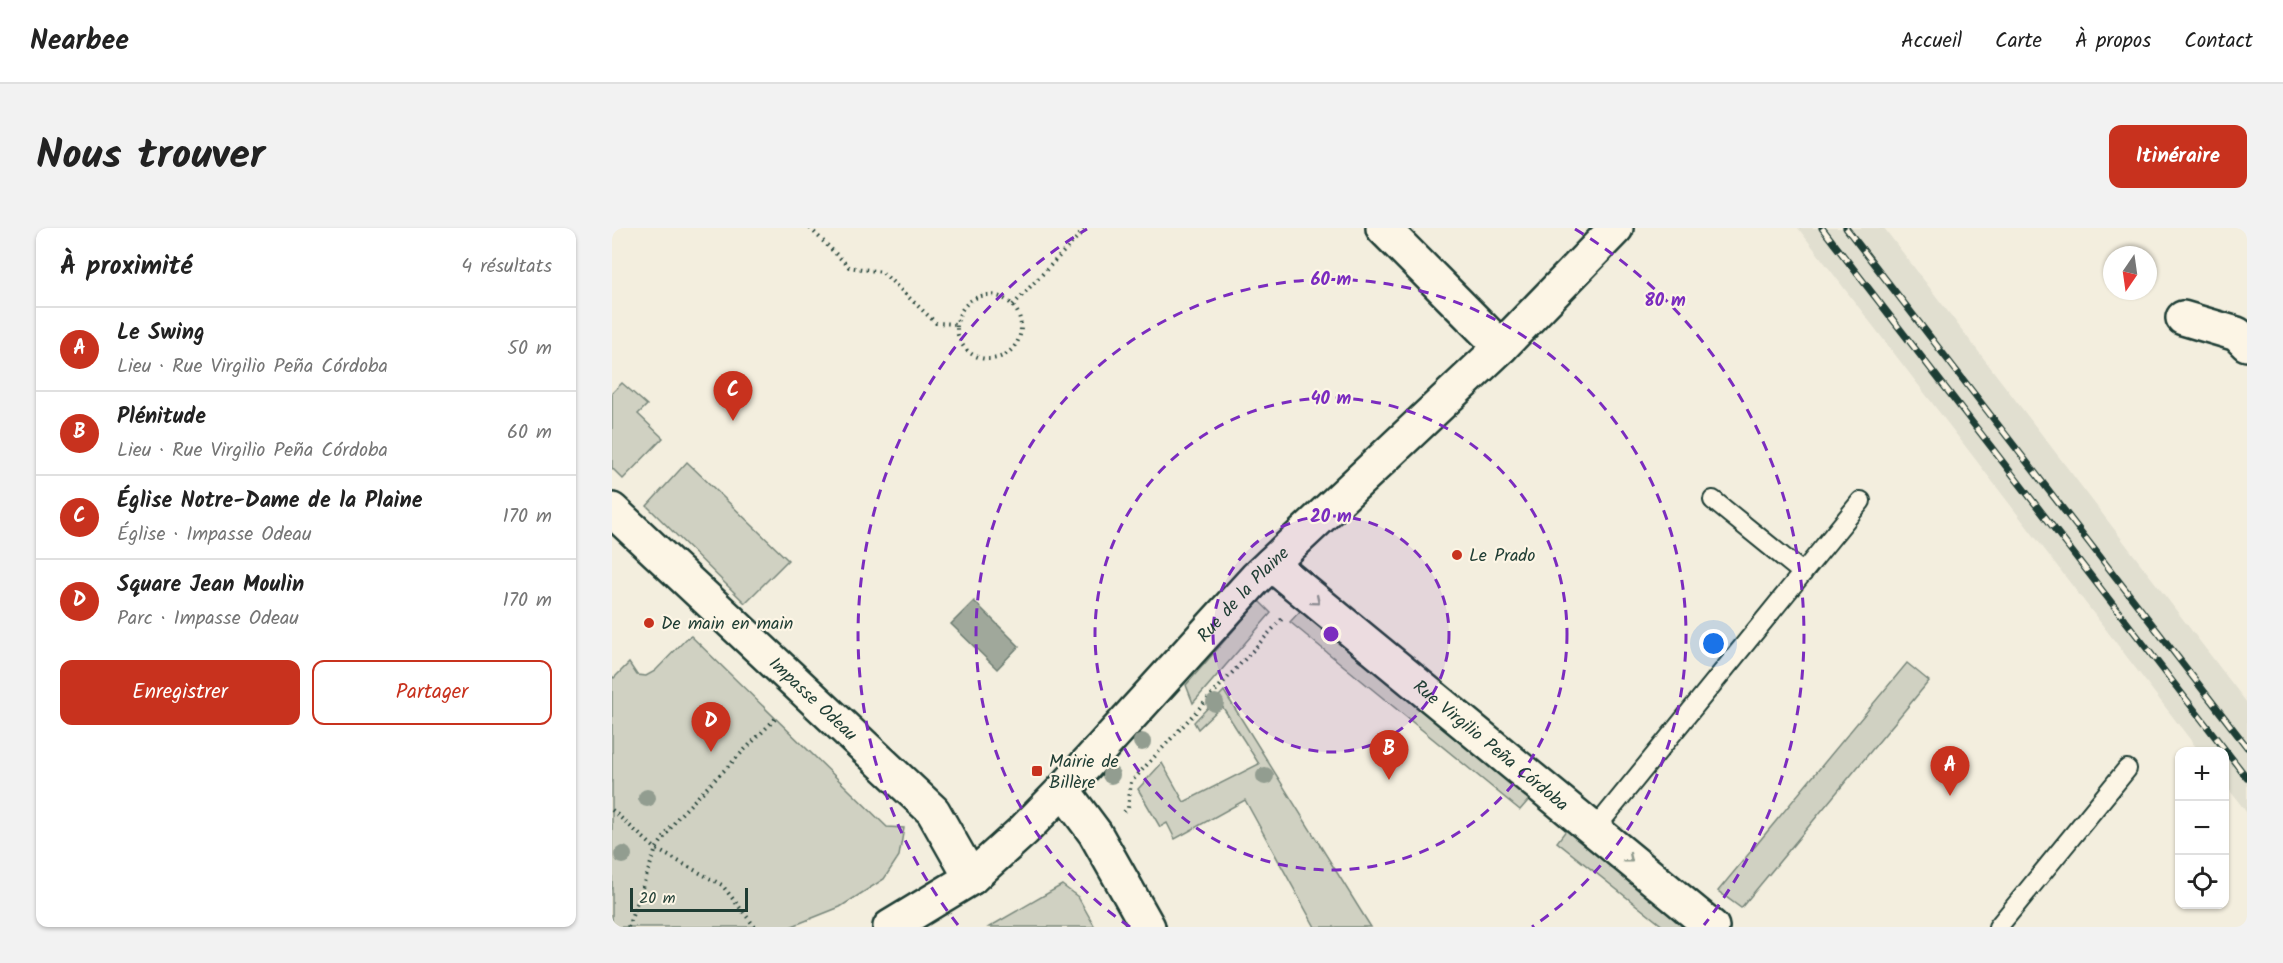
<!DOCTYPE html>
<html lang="fr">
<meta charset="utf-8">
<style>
:root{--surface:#fff;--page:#f2f2f2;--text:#222;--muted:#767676;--line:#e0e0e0;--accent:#c8321e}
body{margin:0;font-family:Kalam,sans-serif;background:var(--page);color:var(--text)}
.controls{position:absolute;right:18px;bottom:18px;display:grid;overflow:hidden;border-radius:12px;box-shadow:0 2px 4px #0004}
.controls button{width:54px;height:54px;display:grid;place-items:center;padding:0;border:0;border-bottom:2px solid var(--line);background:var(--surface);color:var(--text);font:30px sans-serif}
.compass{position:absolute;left:1491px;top:18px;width:54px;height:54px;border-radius:50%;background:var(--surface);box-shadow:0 2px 4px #0004;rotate:193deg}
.scale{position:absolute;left:18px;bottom:15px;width:118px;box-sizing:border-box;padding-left:6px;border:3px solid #1f3d34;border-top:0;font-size:16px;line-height:21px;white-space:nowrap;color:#1f3d34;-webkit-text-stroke:4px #fcf5e5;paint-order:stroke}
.you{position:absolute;left:1102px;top:416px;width:21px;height:21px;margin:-15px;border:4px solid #fff;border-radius:50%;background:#1a73e8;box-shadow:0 0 0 9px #1a73e833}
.badge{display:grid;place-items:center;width:39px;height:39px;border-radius:50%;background:var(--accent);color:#fff;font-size:20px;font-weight:700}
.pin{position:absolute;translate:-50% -50px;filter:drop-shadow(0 2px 3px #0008)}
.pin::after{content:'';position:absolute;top:32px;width:21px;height:18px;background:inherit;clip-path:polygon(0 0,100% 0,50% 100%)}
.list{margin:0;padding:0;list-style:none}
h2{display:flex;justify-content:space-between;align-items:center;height:78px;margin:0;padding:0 24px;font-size:26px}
h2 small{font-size:20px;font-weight:400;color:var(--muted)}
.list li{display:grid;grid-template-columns:39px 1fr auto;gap:18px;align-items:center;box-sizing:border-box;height:84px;padding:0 24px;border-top:2px solid var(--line)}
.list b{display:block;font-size:22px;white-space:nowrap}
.list p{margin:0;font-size:20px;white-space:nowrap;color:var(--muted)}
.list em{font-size:20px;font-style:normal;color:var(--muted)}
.actions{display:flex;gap:12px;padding:18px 24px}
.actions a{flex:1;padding:14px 0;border:2px solid var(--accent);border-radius:12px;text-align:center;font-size:21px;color:var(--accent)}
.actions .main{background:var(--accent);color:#fff}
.icon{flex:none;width:33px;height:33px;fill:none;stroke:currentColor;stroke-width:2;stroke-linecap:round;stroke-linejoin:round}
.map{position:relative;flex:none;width:1635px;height:699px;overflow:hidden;border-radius:12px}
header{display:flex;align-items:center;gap:36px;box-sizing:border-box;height:84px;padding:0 30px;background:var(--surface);border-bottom:2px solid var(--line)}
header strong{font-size:28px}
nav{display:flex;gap:33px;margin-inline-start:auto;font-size:21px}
.intro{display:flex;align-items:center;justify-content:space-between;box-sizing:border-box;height:144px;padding:0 36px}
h1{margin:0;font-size:42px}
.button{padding:15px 27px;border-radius:12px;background:var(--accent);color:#fff;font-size:21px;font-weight:700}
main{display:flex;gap:36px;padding:0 36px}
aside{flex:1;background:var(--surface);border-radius:12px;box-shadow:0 2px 4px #0004}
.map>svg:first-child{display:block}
.built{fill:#e1dfd0}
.green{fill:#d0d1c2;stroke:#78877b;stroke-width:1.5}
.water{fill:#a0a89b;stroke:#6c7d72;stroke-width:1.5}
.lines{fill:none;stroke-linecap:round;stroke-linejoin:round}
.service-casing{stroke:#1f3d34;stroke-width:22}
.minor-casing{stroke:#1f3d34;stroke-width:38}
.path{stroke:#1f3d34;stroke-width:4;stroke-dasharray:1.5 4.5;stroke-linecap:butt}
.service{stroke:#fcf5e5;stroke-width:18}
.minor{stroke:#fcf5e5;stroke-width:33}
.rail-casing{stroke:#1f3d34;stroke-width:7}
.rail{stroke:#fcf5e5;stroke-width:4.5;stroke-dasharray:14;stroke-linecap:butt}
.tree{fill:#929d90}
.oneway{stroke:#8e998c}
.ring{fill:none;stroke:#7b2cbf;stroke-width:3;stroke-dasharray:10 8}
.poi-dot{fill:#c8321e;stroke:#fcf5e5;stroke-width:2}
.labels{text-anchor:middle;stroke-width:4.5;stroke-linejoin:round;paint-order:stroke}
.poi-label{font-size:18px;fill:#1f3d34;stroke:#fcf5e5;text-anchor:start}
.street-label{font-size:18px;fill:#1f3d34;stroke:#fcf5e5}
.centre{fill:#7b2cbf;stroke:#fcf5e5;stroke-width:3}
.ring-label{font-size:18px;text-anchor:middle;font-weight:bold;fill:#7b2cbf;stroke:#fcf5e5;stroke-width:4.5;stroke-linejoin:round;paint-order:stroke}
</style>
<header>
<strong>Nearbee</strong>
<nav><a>Accueil</a><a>Carte</a><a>À propos</a><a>Contact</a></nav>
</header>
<div class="intro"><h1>Nous trouver</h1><a class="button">Itinéraire</a></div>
<main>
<aside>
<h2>À proximité<small>4 résultats</small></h2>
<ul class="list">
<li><span class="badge">A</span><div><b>Le Swing</b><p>Lieu · Rue Virgilio Peña Córdoba</p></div><em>50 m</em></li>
<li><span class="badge">B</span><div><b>Plénitude</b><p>Lieu · Rue Virgilio Peña Córdoba</p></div><em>60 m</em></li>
<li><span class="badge">C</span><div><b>Église Notre-Dame de la Plaine</b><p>Église · Impasse Odeau</p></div><em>170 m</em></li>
<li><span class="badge">D</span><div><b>Square Jean Moulin</b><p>Parc · Impasse Odeau</p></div><em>170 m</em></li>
</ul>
<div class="actions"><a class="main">Enregistrer</a><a>Partager</a></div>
</aside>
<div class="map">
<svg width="1635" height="699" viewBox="0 0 1635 699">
<rect width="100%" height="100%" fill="#f3eede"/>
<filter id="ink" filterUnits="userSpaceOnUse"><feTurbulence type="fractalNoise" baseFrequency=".0167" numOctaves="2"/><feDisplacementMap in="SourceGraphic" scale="12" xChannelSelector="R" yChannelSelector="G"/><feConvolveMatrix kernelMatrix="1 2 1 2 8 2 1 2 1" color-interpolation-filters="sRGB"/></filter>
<g filter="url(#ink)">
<path class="built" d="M1186,0h86l363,475v110l-22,-29 -1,-32 -25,-1z"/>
<path class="green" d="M10,155l25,22 -9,9 25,24 -40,41 -11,-11v-75z
M75,234l101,98 -43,43 -98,-97z
M647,373l12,12 -78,90 -7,-18z
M691,380l229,188 -12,14 -230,-188z
M79,408l196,191 17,1 -5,28 -15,23 -44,28 -50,20h-178v-251l2,2 15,-15 8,12 9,1 9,-5 32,-33z
M1295,435l22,18 -188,227 -23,-17z
M612,463l140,225 7,11h-56l-70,-127 -70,39 -8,-16 -7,4 -22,-38 24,-26 22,39 75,-38 -37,-58 -24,23 -4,-7z
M958,597l123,102h-29l-107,-85z
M450,657l16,12 17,30h-106z"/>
<path class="water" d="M362,373l45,45 -22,23 -46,-45z"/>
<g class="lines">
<defs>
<path id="service" d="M1101,272l90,73
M982,602l267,-329
M1386,699l129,-158"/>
<g id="minor">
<path d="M771,0l118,119"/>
<path d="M1571,90l54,16 10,10"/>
<path id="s1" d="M0,282l321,301 38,67"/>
<path id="s2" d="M659,336l441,363"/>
<path d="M451,562l32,43 53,94"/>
<path id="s3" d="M278,699l81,-49 53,-48 39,-40 193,-212 245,-231 115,-119"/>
</g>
</defs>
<use href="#service" class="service-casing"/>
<use href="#minor" class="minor-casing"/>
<path class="path" d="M198,0l39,39 33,5 54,51 21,1
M345 99a32 32 0 1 1 64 0a32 32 0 1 1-64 0Z
M401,77l73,-77
M0,582l44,39 23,-33 99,-100
M512,584l4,-4 3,-26 151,-163
M16,699l28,-78 66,36 33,42"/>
<use href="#service" class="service"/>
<use href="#minor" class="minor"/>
<defs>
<path id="rail" d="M1210,0l425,550
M1234,0l401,519"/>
</defs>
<use href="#rail" class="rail-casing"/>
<use href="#rail" class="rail"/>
</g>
<g class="tree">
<circle cx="603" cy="475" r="9"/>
<circle cx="530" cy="514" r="9"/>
<circle cx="499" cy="547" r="9"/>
<circle cx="653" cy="548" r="9"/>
<circle cx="35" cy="570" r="9"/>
<circle cx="11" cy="627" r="9"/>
</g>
<defs><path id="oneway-chevron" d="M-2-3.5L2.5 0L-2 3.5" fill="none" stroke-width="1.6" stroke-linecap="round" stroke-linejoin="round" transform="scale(1.5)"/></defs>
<g class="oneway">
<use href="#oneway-chevron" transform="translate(704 373) rotate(40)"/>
<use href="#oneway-chevron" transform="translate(1017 631) rotate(39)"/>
</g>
</g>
<circle cx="719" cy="406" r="118" fill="#7b2cbf" fill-opacity=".12"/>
<g class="ring">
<circle cx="719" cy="406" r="118"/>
<circle cx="719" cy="406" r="236"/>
<path d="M518 699A355 355 0 1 1 920 699"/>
<path d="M346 697A473 473 0 0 1 475 1M963 1A473 473 0 0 1 1092 697"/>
</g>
<g class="poi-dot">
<circle cx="845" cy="327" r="6"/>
<circle cx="37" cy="395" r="6"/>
<rect x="419" y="537" width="12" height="12" rx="3"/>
</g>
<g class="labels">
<g class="poi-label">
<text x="857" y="333">Le Prado</text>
<text x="49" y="401">De main en main</text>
<text x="437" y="539">Mairie de<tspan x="437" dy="21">Billère</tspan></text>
</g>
<g class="street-label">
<text dy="6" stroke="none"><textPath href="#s3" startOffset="488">Rue de la Plaine</textPath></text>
<text dy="6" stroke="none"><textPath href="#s1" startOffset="276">Impasse Odeau</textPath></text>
<text dy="6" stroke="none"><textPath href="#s2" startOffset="285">Rue Virgilio Peña Córdoba</textPath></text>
</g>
</g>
<circle cx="719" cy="406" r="9" class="centre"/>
<g class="ring-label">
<text x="719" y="57">60 m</text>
<text x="1053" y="78">80 m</text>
<text x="719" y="176">40 m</text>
<text x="719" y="294">20 m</text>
</g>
</svg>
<div class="controls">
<button>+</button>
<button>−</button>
<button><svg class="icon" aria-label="locate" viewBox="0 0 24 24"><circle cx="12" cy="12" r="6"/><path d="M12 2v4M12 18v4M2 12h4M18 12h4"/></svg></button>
</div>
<svg class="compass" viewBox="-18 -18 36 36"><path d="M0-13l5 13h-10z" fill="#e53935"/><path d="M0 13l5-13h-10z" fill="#767676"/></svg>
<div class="scale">20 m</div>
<div class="you"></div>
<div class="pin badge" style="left:1338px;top:568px">A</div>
<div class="pin badge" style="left:777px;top:552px">B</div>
<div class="pin badge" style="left:121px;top:193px">C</div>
<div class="pin badge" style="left:99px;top:524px">D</div>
</div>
</main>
